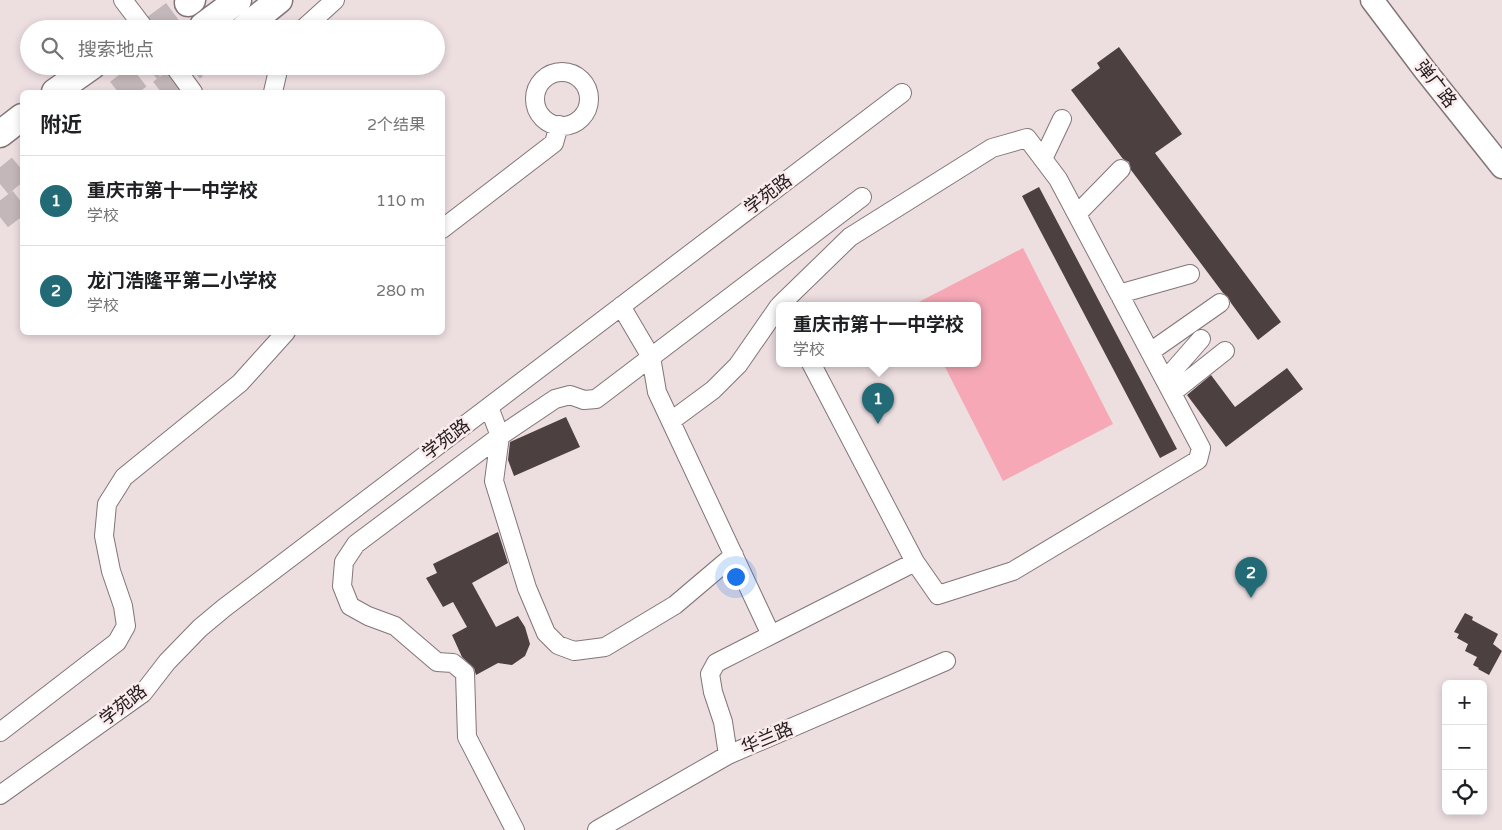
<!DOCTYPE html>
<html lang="zh">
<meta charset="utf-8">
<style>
:root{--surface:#fff;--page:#f6f6f6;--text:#202124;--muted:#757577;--line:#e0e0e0;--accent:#216a76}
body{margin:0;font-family:"Varela Round","Noto Sans SC",sans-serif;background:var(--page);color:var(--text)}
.controls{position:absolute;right:15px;bottom:15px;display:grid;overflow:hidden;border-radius:8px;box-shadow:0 2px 8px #0003}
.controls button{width:45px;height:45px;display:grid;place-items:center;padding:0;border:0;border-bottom:1px solid var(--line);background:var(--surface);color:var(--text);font:25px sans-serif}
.you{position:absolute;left:735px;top:576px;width:18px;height:18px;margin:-12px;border:4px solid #fff;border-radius:50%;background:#1a73e8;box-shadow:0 0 0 8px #1a73e833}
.badge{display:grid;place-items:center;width:32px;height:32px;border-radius:50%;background:var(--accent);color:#fff;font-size:16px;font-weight:700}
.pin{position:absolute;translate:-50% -41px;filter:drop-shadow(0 1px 2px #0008)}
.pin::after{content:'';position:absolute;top:26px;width:18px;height:15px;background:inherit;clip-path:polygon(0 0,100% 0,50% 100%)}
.popup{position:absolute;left:776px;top:302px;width:205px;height:65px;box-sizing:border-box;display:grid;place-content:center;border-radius:8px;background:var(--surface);filter:drop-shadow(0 1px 4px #0005);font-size:16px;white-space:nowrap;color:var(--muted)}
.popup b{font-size:19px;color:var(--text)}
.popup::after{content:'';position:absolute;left:50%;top:100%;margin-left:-10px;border:10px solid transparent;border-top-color:var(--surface)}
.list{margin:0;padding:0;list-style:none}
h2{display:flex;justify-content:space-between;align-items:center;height:65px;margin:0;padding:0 20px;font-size:21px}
h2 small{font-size:16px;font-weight:400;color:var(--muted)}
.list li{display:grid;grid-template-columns:32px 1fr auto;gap:15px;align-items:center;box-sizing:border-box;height:90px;padding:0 20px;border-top:1px solid var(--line)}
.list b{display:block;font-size:19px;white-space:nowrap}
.list p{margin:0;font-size:16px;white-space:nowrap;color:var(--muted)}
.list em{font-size:16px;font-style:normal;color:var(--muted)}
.icon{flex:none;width:28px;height:28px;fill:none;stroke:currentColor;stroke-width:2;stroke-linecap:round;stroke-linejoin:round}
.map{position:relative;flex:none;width:1502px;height:830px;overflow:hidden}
.search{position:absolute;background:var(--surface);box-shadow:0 2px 8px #0003;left:20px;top:20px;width:425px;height:55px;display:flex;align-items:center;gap:12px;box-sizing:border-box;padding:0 18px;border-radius:28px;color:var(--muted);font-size:19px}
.panel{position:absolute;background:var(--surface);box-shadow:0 2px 8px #0003;left:20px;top:90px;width:425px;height:245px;border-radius:8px}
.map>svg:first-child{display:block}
.green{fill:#f6a8b6}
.building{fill:#4c4041}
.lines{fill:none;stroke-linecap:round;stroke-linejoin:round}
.highway-tunnel{stroke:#c4b7b9;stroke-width:26;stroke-dasharray:26 13;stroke-linecap:butt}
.minor-casing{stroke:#837577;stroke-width:20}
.major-casing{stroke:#837577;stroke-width:25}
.highway-casing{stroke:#837577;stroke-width:29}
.minor{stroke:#fff;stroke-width:18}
.major{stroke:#fff;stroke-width:22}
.highway{stroke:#fff;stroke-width:26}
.labels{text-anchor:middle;stroke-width:5;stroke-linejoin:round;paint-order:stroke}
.street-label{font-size:18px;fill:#211c1d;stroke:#fbebed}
</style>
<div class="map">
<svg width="1502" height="830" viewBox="0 0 1502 830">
<rect width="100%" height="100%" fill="#eddee0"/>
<path class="green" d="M1023,248l90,176 -110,57 -60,-118h34v-58h-64z"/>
<path class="building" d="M1119,47l63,87 -27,19 126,169 -23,18 -27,-37 -3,-6 -5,-4 -92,-123 -2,-8 -6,-3 -52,-69 29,-22 -3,-5z
M1039,187l138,262 -17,9 -138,-262z
M1287,368l16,21 -77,58 -39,-52 24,-20 24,32z
M566,417l14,30 -66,29 -6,-16 2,-18z
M498,532l10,31 -36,20 24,44 22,-11 7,11 5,17 -5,12 -13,9 -14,-2 -22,12 -2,-7 -12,-11 -10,-22 15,-8 -14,-25 -10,5 -17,-29 11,-5 -4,-9z
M1465,613l8,4 -1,3 26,14 -5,10 9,7 -13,24 -11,-6 1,-1 -6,-3 4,-8 -12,-6 3,-7 -11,-6 2,-4 -5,-2z"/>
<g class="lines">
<path class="highway-tunnel" d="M153,29l35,-26
M118,92l34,-26
M161,92l34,-26
M0,184l22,-18
M0,217l22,-17"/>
<defs>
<path id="minor" d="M123,0l22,29
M303,29l32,-29
M174,66l19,26
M535 99a27 27 0 1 1 54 0a27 27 0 1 1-54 0Z
M273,92l6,-26
M1043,159l19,-40
M1077,214l44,-45
M442,229l112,-86 5,-18
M1119,294l71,-20
M780,305l70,-68 142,-89 35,-10 31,41 143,269 -3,12 -185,111 -75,24 -23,-33
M621,306l30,51 6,35 114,243 -55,28 -6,11 3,18 10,30 5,33
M1150,352l70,-49
M1165,380l36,-41
M1172,393l53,-42
M489,407l11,29 -144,108 -12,18 -2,24 8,20 18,10 27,10 42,36 16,1 12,10 2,64 48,93
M671,421l42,-31 25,-25 41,-59
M734,555l-59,50 -70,42 -31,4 -16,-6 -12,-12 -19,-45 -33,-107 6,-45 55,-37 15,-4 14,5 12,-1 266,-202
M771,635l144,-73 -104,-199
M0,732l117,-90 9,-16 -3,-20 -12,-35 -7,-35 3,-32 17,-27 116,-94 46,-51
M0,795l143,-102 24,-31 33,-34 24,-20 678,-515
M597,830l131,-75 218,-94"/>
<path id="major" d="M1372,0l52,69 78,98"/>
<path id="highway" d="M188,3l4,-3
M203,26l35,-26
M243,29l36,-29
M55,92l37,-26
M0,134l22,-17"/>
</defs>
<use href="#minor" class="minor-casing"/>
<use href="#major" class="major-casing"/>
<use href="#highway" class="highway-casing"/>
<use href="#minor" class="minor"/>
<use href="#major" class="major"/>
<use href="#highway" class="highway"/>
</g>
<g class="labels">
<g class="street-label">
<text transform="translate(1436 84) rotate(52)" y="6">弹广路</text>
<text transform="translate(768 194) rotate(-37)" y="6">学苑路</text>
<text transform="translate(446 439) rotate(-37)" y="6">学苑路</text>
<text transform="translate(123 705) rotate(-38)" y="6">学苑路</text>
<text transform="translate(767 738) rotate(-23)" y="6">华兰路</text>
</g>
</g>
</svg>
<div class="controls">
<button>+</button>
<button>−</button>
<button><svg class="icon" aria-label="locate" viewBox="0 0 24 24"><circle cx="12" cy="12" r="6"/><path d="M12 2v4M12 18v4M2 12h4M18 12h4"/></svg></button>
</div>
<div class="you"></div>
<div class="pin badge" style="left:878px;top:424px">1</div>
<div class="popup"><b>重庆市第十一中学校</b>学校</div>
<div class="pin badge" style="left:1251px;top:598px">2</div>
<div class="search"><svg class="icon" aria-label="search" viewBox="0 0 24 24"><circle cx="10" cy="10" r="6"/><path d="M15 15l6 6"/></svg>搜索地点</div>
<section class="panel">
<h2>附近<small>2个结果</small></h2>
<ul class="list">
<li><span class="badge">1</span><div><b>重庆市第十一中学校</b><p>学校</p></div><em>110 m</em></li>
<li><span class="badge">2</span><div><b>龙门浩隆平第二小学校</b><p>学校</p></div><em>280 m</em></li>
</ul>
</section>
</div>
